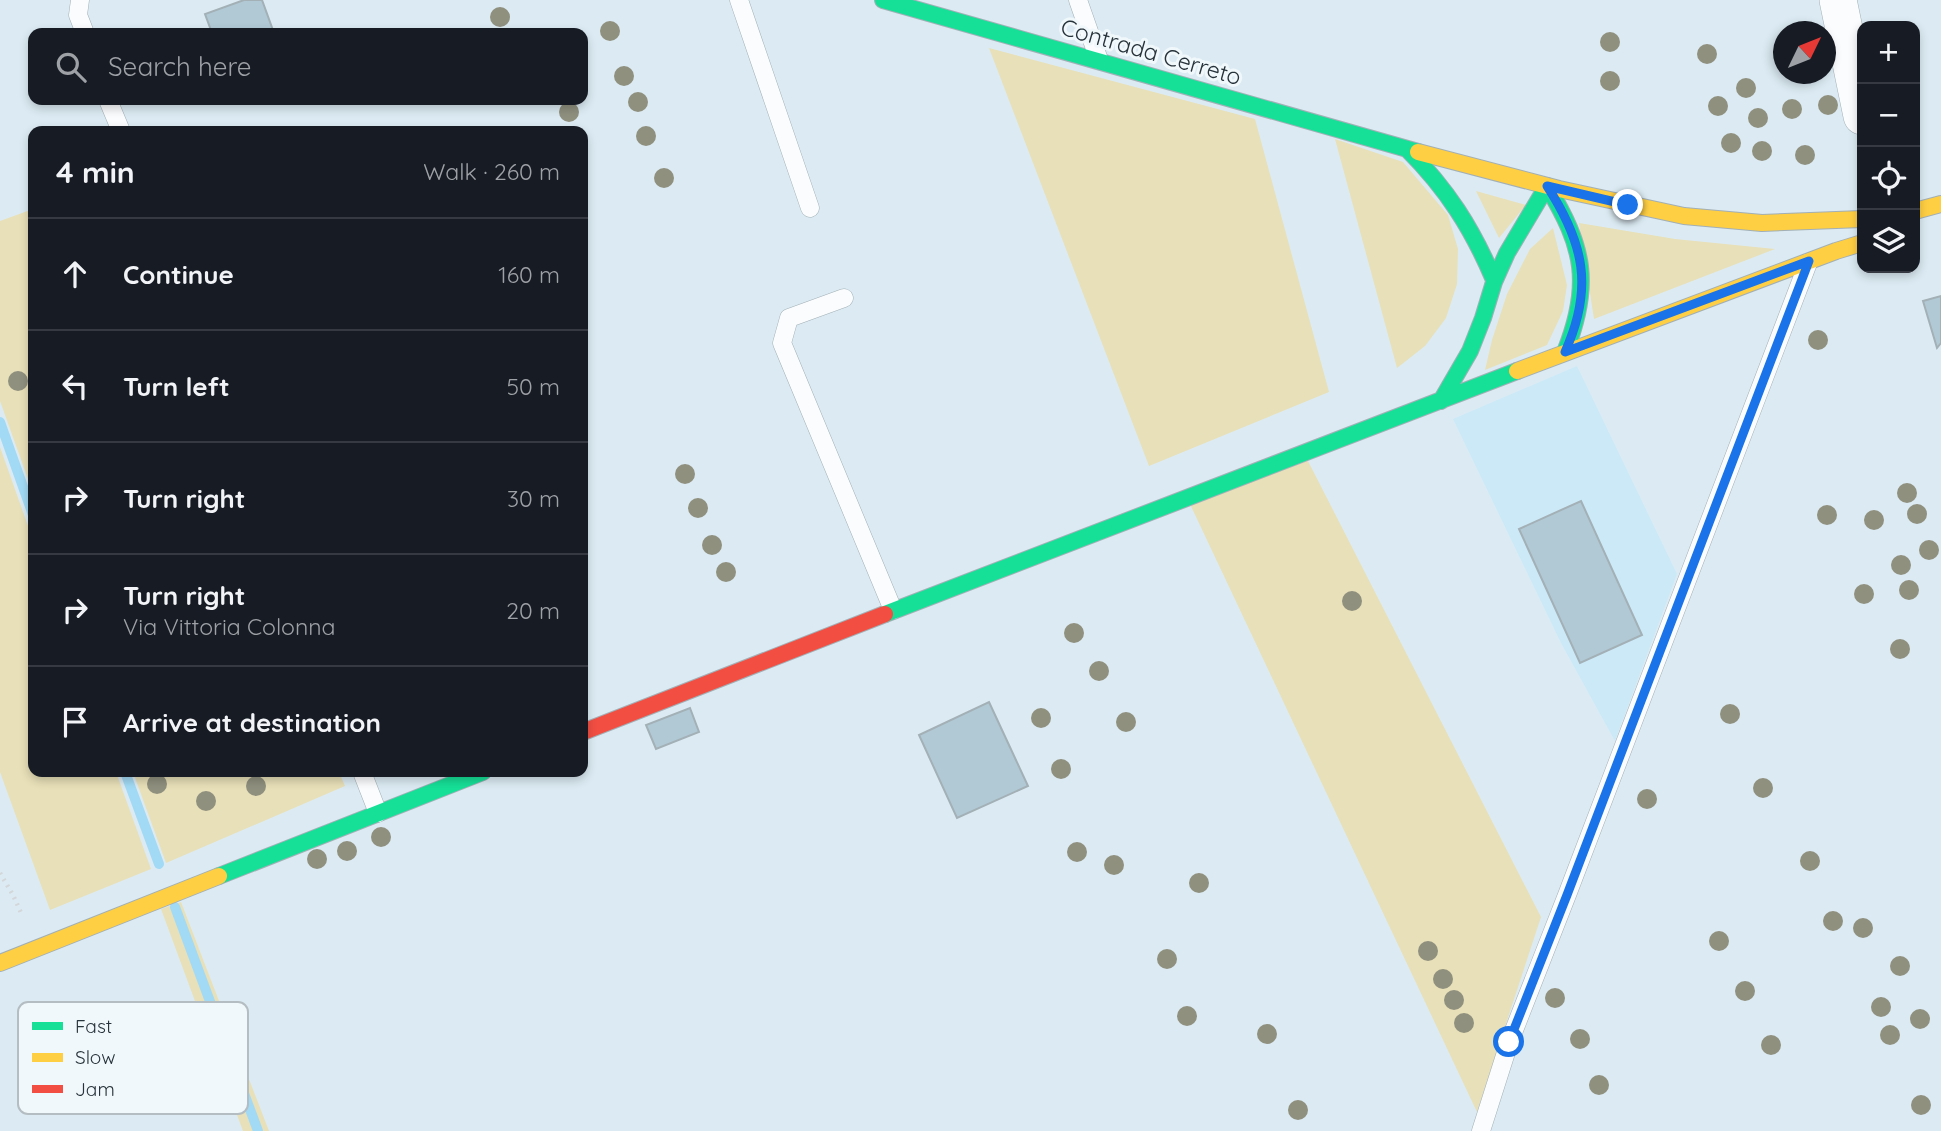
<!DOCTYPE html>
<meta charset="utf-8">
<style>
:root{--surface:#171b24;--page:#242831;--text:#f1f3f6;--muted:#9ea1a6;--line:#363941}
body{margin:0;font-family:Quicksand,sans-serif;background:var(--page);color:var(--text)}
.controls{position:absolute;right:21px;top:21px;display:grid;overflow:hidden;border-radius:14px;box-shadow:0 4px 10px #0003}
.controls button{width:63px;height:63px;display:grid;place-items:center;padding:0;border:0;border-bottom:2px solid var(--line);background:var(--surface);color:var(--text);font:35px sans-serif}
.compass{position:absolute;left:1773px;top:21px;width:63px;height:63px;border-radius:50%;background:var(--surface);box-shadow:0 4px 10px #0003;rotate:47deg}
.stop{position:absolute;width:21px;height:21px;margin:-16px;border:5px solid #1a73e8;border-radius:50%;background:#fff}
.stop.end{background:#1a73e8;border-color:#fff;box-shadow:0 2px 7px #0008}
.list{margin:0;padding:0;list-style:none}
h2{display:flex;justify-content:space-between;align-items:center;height:91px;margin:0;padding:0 28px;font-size:30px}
h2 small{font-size:23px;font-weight:400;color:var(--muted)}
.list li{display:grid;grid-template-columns:46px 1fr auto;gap:21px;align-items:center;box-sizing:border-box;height:112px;padding:0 28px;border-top:2px solid var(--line)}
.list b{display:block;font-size:26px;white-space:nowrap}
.list p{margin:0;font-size:23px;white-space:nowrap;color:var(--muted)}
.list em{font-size:23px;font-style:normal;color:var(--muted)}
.icon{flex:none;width:38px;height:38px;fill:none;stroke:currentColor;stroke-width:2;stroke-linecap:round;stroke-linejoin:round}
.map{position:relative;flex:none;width:1941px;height:1131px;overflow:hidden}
.search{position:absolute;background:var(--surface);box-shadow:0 4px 10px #0003;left:28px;top:28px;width:560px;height:77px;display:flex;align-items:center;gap:18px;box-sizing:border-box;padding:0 24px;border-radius:14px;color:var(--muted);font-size:26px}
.panel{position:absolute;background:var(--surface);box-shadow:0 4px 10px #0003;left:28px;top:126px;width:560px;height:651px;border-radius:14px}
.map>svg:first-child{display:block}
.built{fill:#cce9f8}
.green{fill:#e8e0b8}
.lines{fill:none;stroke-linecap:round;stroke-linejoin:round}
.stream{stroke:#a2daf5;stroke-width:10}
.building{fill:#b0c9d5;stroke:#a3b0b6;stroke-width:2}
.lane-casing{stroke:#a2afb6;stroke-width:19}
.street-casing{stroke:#a2afb6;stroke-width:38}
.fast-casing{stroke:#a2afb6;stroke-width:18}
.slow-casing{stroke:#a2afb6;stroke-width:18}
.jam-casing{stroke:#a2afb6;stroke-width:18}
.path{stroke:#d3d7da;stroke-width:4.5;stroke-dasharray:2 5;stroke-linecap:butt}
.lane{stroke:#fafcfd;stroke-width:18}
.street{stroke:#fafcfd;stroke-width:37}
.fast{stroke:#16e098;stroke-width:16}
.slow{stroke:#ffcf43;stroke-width:16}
.jam{stroke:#f24e42;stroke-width:16}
.tree{fill:#90907f}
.route{stroke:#1a73e8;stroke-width:9}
.labels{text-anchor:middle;stroke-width:6;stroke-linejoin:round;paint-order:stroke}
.street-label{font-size:23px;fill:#26333a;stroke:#f1f8fb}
.key{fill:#f1f8fb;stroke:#b4bdc1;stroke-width:2}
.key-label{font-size:19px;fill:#26333a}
</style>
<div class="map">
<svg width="1941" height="1131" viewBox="0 0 1941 1131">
<rect width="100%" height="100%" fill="#dcebf3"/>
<path class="built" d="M1577,366l100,208 -62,167 -54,-98 -108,-224z"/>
<path class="green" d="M989,48l266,71 74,273 -180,74z
M1335,139l68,23 45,53 10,34 -1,35 -11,34 -21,28 -28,22z
M1476,191l50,14 -27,33z
M33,209v284l-33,-92v-180z
M1579,223l96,16 100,10 -181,70z
M1553,228l14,57 -4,26 -16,34 -62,25 7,-30 15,-46 23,-45z
M0,447l33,93v232h83l35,97 -101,41 -50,-138z
M1308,461l233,456 -64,195 -288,-610z
M133,772h206l6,14 -179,77z
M181,902l88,229h-26l-82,-222z"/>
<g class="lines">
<path class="stream" d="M0,422l33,93
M125,772l34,92
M175,907l83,224"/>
</g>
<path class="building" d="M244,0h18l12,33h-62l-7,-19z
M1941,296v47l-4,5 -14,-47z
M1581,501l61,134 -62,28 -61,-134z
M989,702l39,84 -71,32 -38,-83z
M690,708l9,24 -43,17 -10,-24z"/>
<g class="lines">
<defs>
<path id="lane" d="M80,0l-2,15 7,18
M739,0l71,208
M1078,0l21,60
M108,100l13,31
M844,298l-55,20 -7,25 111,267
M362,772l16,41
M1481,1131l28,-88 58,-148 241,-632"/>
<path id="street" d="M1838,0l24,116"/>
<path id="fast" d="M883,0l535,152
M1407,149c40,40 65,79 87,131
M1441,401l29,-50 13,-33 11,-36 13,-29 40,-67c37,61 45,98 18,166
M885,614l632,-243
M219,876l264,-104"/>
<path id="slow" d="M1418,152l141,37 125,27 78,7 100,-4
M1915,211l26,-7
M1517,371l319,-120 26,-8
M0,963l219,-87"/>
<path id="jam" d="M583,732l302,-118"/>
</defs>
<use href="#lane" class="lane-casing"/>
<use href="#street" class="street-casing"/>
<use href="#fast" class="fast-casing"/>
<use href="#slow" class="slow-casing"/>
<use href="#jam" class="jam-casing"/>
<path class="path" d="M0,873l13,22 9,20"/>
<use href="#lane" class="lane"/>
<use href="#street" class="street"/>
<use href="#fast" class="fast"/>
<use href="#slow" class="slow"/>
<use href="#jam" class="jam"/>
</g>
<g class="tree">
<circle cx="500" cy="17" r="10"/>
<circle cx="610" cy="31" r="10"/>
<circle cx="1610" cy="42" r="10"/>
<circle cx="1707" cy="54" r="10"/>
<circle cx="624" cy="76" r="10"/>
<circle cx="1610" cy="81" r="10"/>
<circle cx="1746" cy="88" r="10"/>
<circle cx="638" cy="102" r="10"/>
<circle cx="1828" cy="105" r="10"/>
<circle cx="1718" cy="106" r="10"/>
<circle cx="1792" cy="109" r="10"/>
<circle cx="569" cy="112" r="10"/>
<circle cx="1758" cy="118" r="10"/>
<circle cx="646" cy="136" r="10"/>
<circle cx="1731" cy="143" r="10"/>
<circle cx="1762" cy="151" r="10"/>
<circle cx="1805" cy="155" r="10"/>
<circle cx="664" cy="178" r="10"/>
<circle cx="1818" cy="340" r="10"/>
<circle cx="18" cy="381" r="10"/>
<circle cx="685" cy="474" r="10"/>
<circle cx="1907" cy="493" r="10"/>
<circle cx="698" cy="508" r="10"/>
<circle cx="1917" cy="514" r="10"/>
<circle cx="1827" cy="515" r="10"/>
<circle cx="1874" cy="520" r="10"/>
<circle cx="712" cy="545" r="10"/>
<circle cx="1929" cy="550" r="10"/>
<circle cx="1901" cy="565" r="10"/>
<circle cx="726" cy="572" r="10"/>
<circle cx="1909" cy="590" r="10"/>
<circle cx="1864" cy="594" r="10"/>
<circle cx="1352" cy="601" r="10"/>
<circle cx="1074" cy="633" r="10"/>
<circle cx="1900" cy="649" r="10"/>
<circle cx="1099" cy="671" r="10"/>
<circle cx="1730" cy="714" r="10"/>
<circle cx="1041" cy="718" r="10"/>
<circle cx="1126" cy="722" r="10"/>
<circle cx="1061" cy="769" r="10"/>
<circle cx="157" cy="784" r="10"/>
<circle cx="256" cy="786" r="10"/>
<circle cx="1763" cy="788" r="10"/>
<circle cx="1647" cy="799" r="10"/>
<circle cx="206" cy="801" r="10"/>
<circle cx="381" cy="837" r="10"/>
<circle cx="347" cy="851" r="10"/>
<circle cx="1077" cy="852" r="10"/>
<circle cx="317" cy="859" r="10"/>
<circle cx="1810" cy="861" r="10"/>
<circle cx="1114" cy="865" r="10"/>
<circle cx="1199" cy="883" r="10"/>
<circle cx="1833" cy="921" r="10"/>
<circle cx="1863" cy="928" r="10"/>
<circle cx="1719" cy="941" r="10"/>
<circle cx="1428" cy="951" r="10"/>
<circle cx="1167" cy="959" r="10"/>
<circle cx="1900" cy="966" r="10"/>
<circle cx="1443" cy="979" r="10"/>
<circle cx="1745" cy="991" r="10"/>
<circle cx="1555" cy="998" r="10"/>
<circle cx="1454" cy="1000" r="10"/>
<circle cx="1881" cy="1007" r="10"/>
<circle cx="1187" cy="1016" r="10"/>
<circle cx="1920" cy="1019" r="10"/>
<circle cx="1464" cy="1023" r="10"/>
<circle cx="1267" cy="1034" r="10"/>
<circle cx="1890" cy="1035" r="10"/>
<circle cx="1580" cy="1039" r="10"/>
<circle cx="1771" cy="1045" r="10"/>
<circle cx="1599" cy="1085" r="10"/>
<circle cx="1921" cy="1105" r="10"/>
<circle cx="1298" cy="1110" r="10"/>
</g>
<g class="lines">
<path class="route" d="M1509,1042l58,-147 242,-634 -244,91c29,-64 19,-109 -18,-166l81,19"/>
</g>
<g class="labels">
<g class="street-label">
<text transform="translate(1151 52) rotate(16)" y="8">Contrada Cerreto</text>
</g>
</g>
<rect x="18" y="1002" width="230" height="112" rx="10" class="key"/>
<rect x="32" y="1022" width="31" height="8" fill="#16e098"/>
<rect x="32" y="1053" width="31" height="9" fill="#ffcf43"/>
<rect x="32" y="1085" width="31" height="8" fill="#f24e42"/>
<g class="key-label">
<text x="75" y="1033">Fast</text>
<text x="75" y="1064">Slow</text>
<text x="75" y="1096">Jam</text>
</g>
</svg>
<div class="controls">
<button>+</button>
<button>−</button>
<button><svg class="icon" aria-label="locate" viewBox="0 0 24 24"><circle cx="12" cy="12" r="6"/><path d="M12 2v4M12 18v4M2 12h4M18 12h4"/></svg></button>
<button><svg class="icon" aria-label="layers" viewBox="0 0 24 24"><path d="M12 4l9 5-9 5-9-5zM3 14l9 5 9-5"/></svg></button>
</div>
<svg class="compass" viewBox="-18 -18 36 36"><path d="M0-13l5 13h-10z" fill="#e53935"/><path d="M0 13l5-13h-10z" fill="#9ea1a6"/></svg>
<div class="stop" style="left:1509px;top:1042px"></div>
<div class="stop end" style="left:1628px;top:205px"></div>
<div class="search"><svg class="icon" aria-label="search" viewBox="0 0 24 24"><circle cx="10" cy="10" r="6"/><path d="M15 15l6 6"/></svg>Search here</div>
<section class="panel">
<h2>4 min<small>Walk · 260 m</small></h2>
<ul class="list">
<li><svg class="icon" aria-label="ahead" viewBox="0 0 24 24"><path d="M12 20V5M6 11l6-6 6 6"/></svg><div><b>Continue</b></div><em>160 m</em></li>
<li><svg class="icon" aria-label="left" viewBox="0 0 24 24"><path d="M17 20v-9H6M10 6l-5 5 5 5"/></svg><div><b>Turn left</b></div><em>50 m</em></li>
<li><svg class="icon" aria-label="right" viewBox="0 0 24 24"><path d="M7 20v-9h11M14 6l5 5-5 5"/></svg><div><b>Turn right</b></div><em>30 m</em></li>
<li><svg class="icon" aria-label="right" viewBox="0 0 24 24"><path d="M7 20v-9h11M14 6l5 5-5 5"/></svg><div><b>Turn right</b><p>Via Vittoria Colonna</p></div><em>20 m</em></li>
<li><svg class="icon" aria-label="arrive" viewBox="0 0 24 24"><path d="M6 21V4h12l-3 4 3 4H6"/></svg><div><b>Arrive at destination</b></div></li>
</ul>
</section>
</div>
